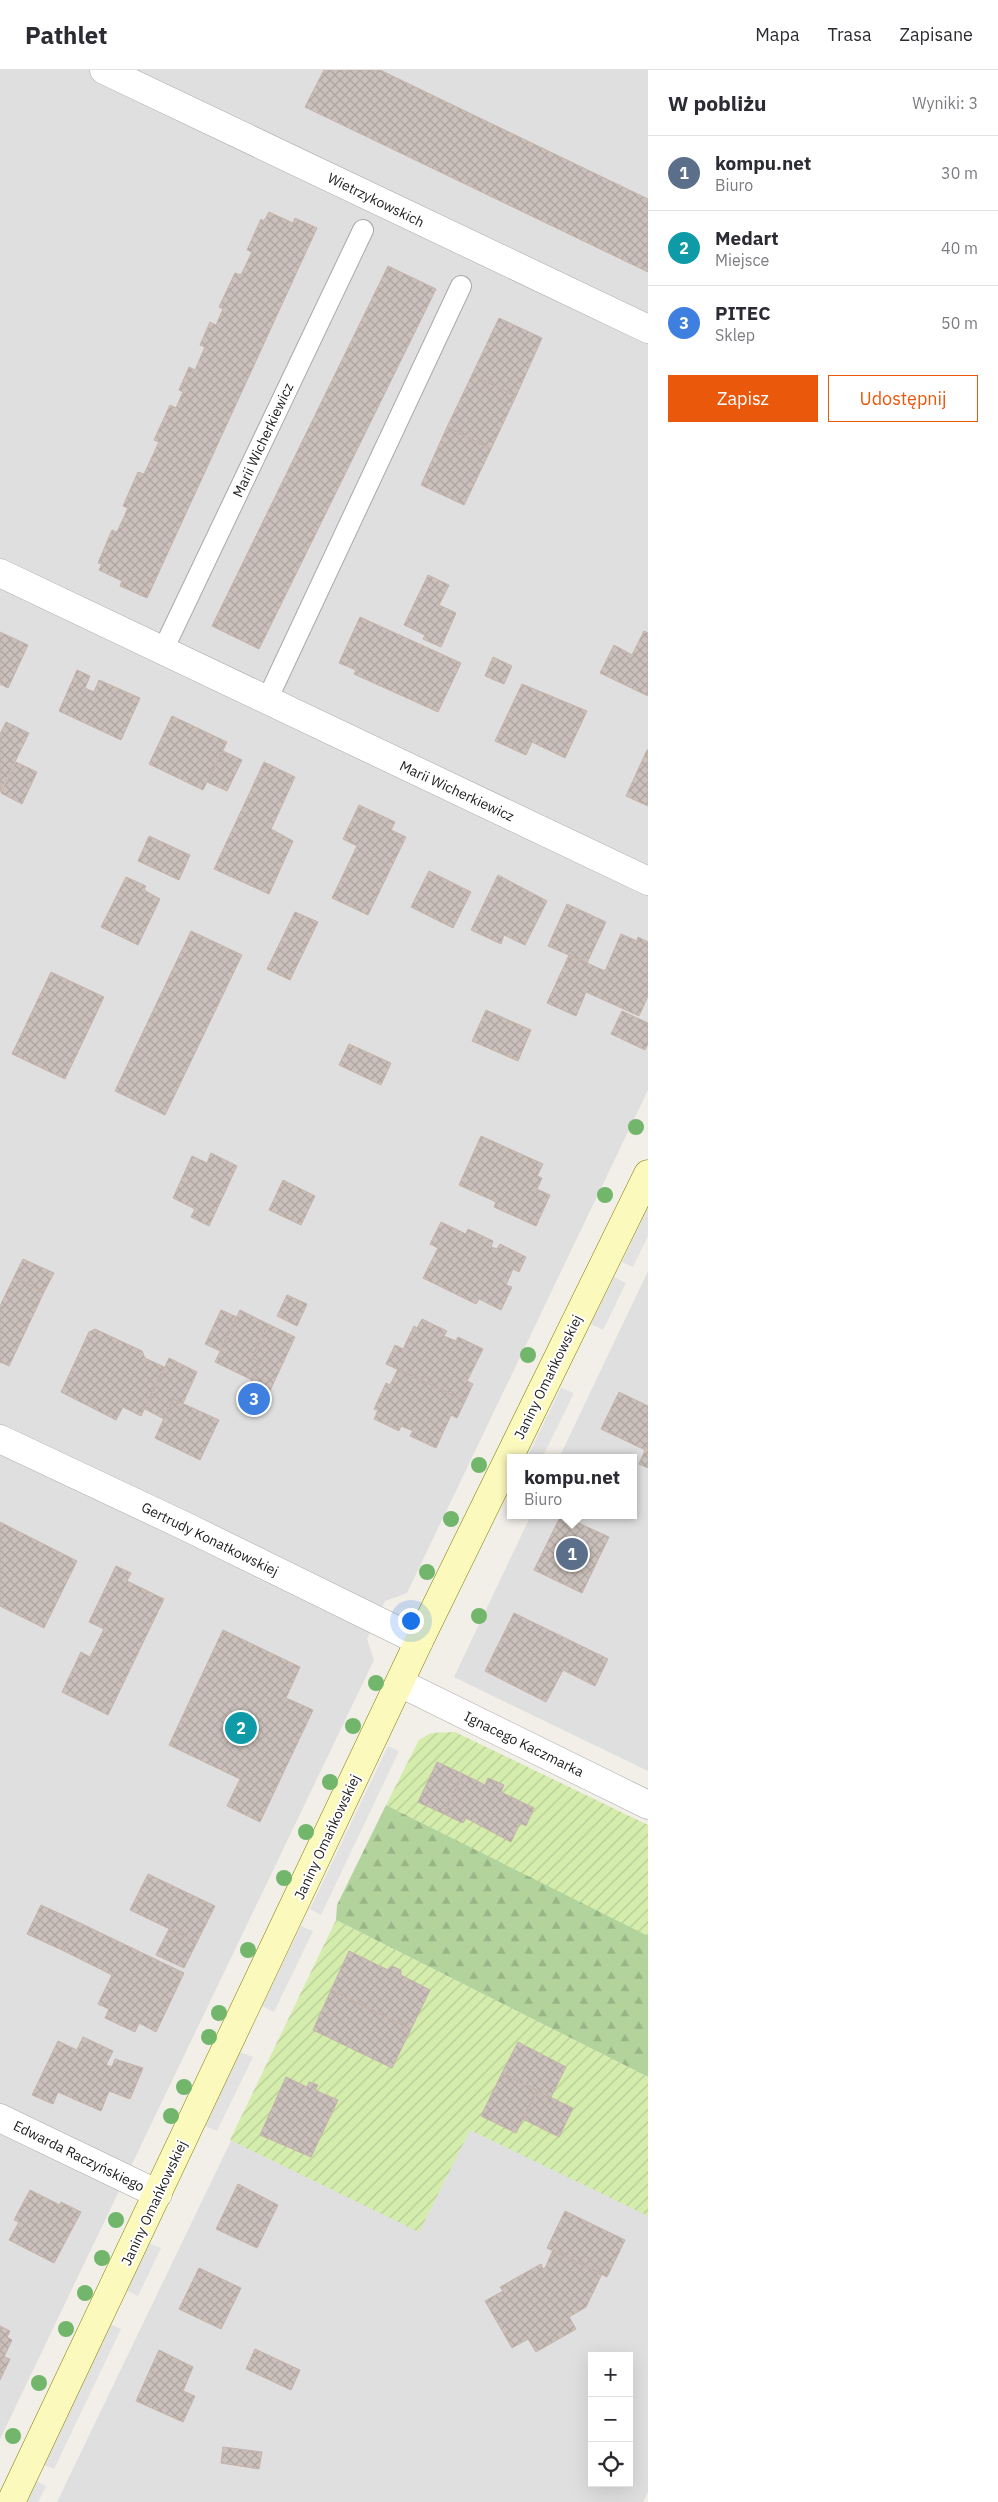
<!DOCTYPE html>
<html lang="pl">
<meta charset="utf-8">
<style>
:root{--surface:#fff;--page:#f2f2f3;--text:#2b2b33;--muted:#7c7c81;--line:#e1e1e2;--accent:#ea580c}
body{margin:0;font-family:"IBM Plex Sans",sans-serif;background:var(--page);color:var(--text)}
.controls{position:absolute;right:15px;bottom:15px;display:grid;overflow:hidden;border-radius:0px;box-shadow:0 5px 20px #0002}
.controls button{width:45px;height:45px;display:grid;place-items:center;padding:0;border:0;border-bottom:1px solid var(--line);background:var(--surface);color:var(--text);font:25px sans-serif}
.you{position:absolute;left:410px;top:1550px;width:18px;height:18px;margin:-12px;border:4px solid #fff;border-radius:50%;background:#1a73e8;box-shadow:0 0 0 8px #1a73e833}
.badge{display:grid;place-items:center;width:32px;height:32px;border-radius:50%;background:var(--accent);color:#fff;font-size:16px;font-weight:700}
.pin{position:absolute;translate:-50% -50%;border:2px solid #fff;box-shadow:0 1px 5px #0006}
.popup{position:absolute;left:507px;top:1384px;width:130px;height:65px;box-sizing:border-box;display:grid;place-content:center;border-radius:0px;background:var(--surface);filter:drop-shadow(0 1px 4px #0005);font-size:16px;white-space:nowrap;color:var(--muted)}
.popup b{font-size:19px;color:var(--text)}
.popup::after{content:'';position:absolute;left:50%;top:100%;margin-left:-10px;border:10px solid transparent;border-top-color:var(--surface)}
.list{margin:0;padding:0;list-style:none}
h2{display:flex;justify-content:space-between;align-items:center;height:65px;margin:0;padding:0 20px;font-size:21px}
h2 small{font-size:16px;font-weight:400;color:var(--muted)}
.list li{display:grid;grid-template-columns:32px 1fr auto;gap:15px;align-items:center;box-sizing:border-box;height:75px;padding:0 20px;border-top:1px solid var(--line)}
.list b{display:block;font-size:19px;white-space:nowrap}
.list p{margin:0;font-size:16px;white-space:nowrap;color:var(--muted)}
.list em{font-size:16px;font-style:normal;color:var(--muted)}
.actions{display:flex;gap:10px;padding:15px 20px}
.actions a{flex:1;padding:11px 0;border:1px solid var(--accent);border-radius:0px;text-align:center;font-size:18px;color:var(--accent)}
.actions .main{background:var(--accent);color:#fff}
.icon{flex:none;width:28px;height:28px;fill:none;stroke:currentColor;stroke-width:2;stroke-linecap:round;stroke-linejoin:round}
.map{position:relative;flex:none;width:648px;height:2432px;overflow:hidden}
header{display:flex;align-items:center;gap:30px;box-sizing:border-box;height:70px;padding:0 25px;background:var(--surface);border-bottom:1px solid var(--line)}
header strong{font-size:24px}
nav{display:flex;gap:28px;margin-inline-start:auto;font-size:18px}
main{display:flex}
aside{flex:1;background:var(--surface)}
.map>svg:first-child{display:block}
.residential{fill:#e0dfdf;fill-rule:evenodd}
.forest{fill:url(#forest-firs)}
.garden{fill:url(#garden-furrows)}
.parking{fill:#e2e2e2}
.building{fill:url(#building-cross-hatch);stroke:#c5b3aa}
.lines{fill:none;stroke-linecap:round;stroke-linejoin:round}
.lane-casing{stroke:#a9a9a9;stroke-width:22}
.street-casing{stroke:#a9a9a9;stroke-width:29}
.secondary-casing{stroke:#818200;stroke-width:29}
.lane{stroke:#fff;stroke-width:20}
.street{stroke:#fff;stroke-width:28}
.secondary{stroke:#fcf9bc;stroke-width:28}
.tree{fill:#72b66c}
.labels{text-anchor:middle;stroke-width:4;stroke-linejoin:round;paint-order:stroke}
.street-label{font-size:14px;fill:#222;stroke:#fff}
</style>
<header>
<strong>Pathlet</strong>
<nav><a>Mapa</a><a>Trasa</a><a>Zapisane</a></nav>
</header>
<main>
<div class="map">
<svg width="648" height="2432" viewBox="0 0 648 2432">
<defs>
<pattern id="forest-firs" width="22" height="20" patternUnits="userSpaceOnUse" patternTransform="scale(1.25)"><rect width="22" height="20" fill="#b2d39c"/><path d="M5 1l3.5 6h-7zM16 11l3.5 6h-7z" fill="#99b586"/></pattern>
<pattern id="garden-furrows" width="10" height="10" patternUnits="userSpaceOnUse" patternTransform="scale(1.25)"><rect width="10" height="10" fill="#d4edad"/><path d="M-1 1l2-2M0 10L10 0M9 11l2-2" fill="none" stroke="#b6cb95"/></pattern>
<pattern id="building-cross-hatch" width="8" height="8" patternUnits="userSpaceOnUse" patternTransform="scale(1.25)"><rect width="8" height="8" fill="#cbc0bb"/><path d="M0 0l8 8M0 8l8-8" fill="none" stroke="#aea5a0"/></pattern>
</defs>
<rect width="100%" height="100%" fill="#f2eee8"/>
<path class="residential" d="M0,0h648v1020l-241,503 -22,8 -18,38 7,21 -374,779z
M648,1201v500l-194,-94 77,-162h102v-57h-74z
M438,1663l210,101v658l-5,10h-586l369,-766zM592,2286h37v127h-37z"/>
<path class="forest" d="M386,1735l262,130v142l-312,-157 1,-15z"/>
<path class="garden" d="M455,1662l193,93v111l-262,-131 33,-65 12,-7z
M336,1850l312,157v139l-178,-86 -51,102 -189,-92z"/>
<path class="parking" d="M648,1138v28l-15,31 -11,-5z
M614,1207l12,6 -23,47 -12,-6z
M561,1318l13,5 -32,65h-15z
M388,1676l11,5 -78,164 -11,-6z
M301,1856l12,5 -39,81 -12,-6z
M240,1982l13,5 -36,74 -12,-5z
M149,2173l12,5 -23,48 -12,-6z
M110,2254l11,5 -67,140 -12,-5z
M34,2410l12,6 -8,16h-14z"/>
<path class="building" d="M324,0h56l268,129v73l-343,-165z
M269,142l24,11 2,-5 22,10 -170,370 -27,-12 2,-5 -23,-11 3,-6 -4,-1 14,-33 5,2 11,-24 -5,-2 15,-34 6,2 15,-32 -5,-2 16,-35 6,3 7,-16 -4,-2 10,-23 6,3 10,-23 -5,-2 10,-23 6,3 7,-16 -4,-2 16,-34 6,2 11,-23 -5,-2 14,-31 3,2z
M388,196l48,23 -177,360 -47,-23z
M499,248l43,20 -26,58 -44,-21z
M472,305l44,21 -25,53 -44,-22z
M447,357l44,22 -27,56 -43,-20z
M428,505l21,10 -10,20 17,8 -15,34 -18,-8 2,-4 -21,-10z
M360,547l101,46 -23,49 -84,-38 2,-4 -17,-7z
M644,561l4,2v63l-48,-23 14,-28 18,10z
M0,562l28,13 -20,43 -8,-4z
M493,587l19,9 -8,18 -19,-8z
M77,600l13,6 -5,12 9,4 5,-12 41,18 -19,42 -62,-29z
M522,614l65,27 -22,47 -33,-16 -6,13 -31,-14z
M172,646l55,26 -24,48 -54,-26z
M6,652l23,11 -29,59v-58z
M647,680h1v56l-22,-10z
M223,681l19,9 -15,31 -20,-9z
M16,692l21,10 -15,32 -21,-11z
M264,692l31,15 -24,52 22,12 -24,53 -55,-25z
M359,735l36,17 -4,8 15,7 -38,78 -36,-17 25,-52 -14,-7z
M149,766l41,19 -11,25 -41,-19z
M429,801l42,21 -18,36 -42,-21z
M498,805l49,26 -22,44 -21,-10 -3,9 -30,-14z
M126,807l20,9 -2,4 16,9 -22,46 -37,-18z
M567,834l39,18 -19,41 -39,-17z
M295,842l23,10 -28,58 -23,-11z
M191,861l51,24 -77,160 -50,-24z
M621,864l16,7 1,-4 10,5v54l-9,20 -53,-24 -10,24 -29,-13 22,-48 36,16z
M51,902l53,25 -39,82 -53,-25z
M486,940l45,20 -13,31 -46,-20z
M622,941l26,12v21l-3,6 -34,-16z
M349,974l42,19 -10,22 -42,-20z
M481,1066l62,28 -6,12 5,2 -5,11 13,6 -14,31 -42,-19 2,-5 -37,-17z
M211,1083l26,13 -28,60 -18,-9 4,-8 -22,-11 19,-42 15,7z
M283,1110l32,16 -14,29 -32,-15z
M441,1152l25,12 2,-5 25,12 -2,6 6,2 3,-5 26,13 -7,15 -6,-3 -7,16 6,2 -11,23 -22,-11 -3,5 -53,-26 15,-30 -8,-4z
M23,1189l31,14 -10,19 -30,-15z
M14,1207l30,15 -35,74 -9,-4v-56z
M287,1225l20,9 -10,22 -20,-10z
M221,1240l16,7 -17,34 -15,-7z
M240,1240l28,14 -16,34 8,4 -8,18 -37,-18z
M422,1249l25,12 -3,5 12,5 2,-4 25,12 -16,32 6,3 -8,17 -79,-37 9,-19 8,4 11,-23 3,2z
M268,1254l27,13 -35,75 -19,-10 19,-40 -8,-4z
M95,1259l47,22 3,7 19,9 -23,49 -18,-9 -7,13 -55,-28 28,-60z
M169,1288l28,14 -14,31 -10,-4 -9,20 -19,-10z
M398,1299l67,32 -8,17 -6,-3 -15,33 -26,-12 3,-5 -12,-5 -2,5 -25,-12 4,-9 -4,-1 12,-26 4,2z
M619,1322l29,14v62l-9,-4 6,-14 -44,-21z
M173,1329l46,21 -19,40 -45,-22z
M561,1445l48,22 -27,56 -48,-23z
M0,1452l77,39 -33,67 -44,-22z
M116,1496l15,7 -4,8 37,18 -56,116 -46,-23 19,-40 9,5 14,-28 -15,-7z
M514,1543l94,46 -13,27 -32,-16 -17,32 -61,-31z
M223,1560l77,37 -14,31 27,12 -53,112 -33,-16 13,-27 -71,-34z
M437,1692l26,12 -19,40 -26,-12z
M463,1704l22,11 3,-7 16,7 -3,7 33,16 -8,18 -6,-3 -9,19 -45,-24 -3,5 -19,-9z
M148,1804l67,32 -18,36 -67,-32z
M41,1835l37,17 -14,29 -37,-17z
M78,1852l106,51 -28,59 -17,-9 -4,9 -30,-14 4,-9 -11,-5 14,-29 -48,-24z
M169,1859l28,13 -13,26 -28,-13z
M349,1881l39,19 4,-4 9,4v5l29,15 -19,39 -80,-39z
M331,1920l80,39 -19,39 -79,-38z
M83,1967l30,14 -7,14 6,2 3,-8 28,9 -13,31 -21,-8 -8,20 -43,-19 -5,12 -21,-9 26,-54 19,9z
M518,1972l48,25 -15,30 -49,-24z
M502,2003l35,18 -21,42 -35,-17z
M286,2007l21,10 2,-5 9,3 -3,5 23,10 -27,57 -51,-22z
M537,2021l36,17 -14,29 -36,-18z
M238,2114l40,21 -21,43 -41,-19z
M30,2120l30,15 1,-3 20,10 -27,51 -45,-23 10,-18 -5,-2z
M565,2141l60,29 -18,37 -60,-29z
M553,2180l49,24 -16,33 -17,10 7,12 -40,23 -8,-13 -16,9 -27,-47 18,-10 -3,-4 41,-23 2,5 2,-1z
M199,2198l42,20 -20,41 -42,-20z
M0,2256l10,5 -3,6 5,3 -8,17 6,2 -10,21z
M255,2279l45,21 -9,20 -45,-21z
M159,2280l34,17 -10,24 12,5 -12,26 -47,-21z
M223,2377l39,5 -3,17 -38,-6z"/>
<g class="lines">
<defs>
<path id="lane" d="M163,580l200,-420
M267,630l194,-414"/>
<path id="street" d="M104,0l544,259
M0,503l648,308
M0,1369l189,89 230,113
M400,1613l248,122
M0,2048l158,76"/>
<path id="secondary" d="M11,2432l408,-861 229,-467"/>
</defs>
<use href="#lane" class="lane-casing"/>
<use href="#street" class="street-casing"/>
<use href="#secondary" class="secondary-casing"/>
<use href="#lane" class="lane"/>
<use href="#street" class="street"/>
<use href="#secondary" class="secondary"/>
</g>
<g class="tree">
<circle cx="636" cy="1057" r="8"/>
<circle cx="605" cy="1125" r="8"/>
<circle cx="528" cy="1285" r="8"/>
<circle cx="479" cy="1395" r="8"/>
<circle cx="451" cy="1449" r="8"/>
<circle cx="427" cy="1502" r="8"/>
<circle cx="479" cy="1546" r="8"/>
<circle cx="376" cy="1613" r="8"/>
<circle cx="353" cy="1656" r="8"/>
<circle cx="330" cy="1712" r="8"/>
<circle cx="306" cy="1762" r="8"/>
<circle cx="284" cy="1808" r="8"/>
<circle cx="248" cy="1880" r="8"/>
<circle cx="219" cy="1943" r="8"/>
<circle cx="209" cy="1967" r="8"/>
<circle cx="184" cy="2017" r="8"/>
<circle cx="171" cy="2046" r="8"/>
<circle cx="116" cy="2150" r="8"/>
<circle cx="102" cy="2188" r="8"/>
<circle cx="85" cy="2223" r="8"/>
<circle cx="66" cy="2259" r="8"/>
<circle cx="39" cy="2313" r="8"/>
<circle cx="13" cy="2366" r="8"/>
</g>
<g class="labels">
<g class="street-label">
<text transform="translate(376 130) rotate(26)" y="5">Wietrzykowskich</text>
<text transform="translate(263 370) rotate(-65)" y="5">Marii Wicherkiewicz</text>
<text transform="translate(457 721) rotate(25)" y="5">Marii Wicherkiewicz</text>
<text transform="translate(548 1307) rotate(-64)" y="5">Janiny Omańkowskiej</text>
<text transform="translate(210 1469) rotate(26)" y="5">Gertrudy Konatkowskiej</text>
<text transform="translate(524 1674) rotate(26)" y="5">Ignacego Kaczmarka</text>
<text transform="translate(327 1767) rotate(-65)" y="5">Janiny Omańkowskiej</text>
<text transform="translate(79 2086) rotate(26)" y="5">Edwarda Raczyńskiego</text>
<text transform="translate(154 2133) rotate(-65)" y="5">Janiny Omańkowskiej</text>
</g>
</g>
</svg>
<div class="controls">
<button>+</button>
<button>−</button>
<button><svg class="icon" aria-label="locate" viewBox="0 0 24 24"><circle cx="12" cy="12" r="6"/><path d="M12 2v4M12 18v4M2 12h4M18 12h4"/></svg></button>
</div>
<div class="you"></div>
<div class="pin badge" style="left:572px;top:1484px;background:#5c6f8a">1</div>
<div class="popup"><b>kompu.net</b>Biuro</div>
<div class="pin badge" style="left:241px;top:1658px;background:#0f9aa8">2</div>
<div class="pin badge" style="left:254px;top:1329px;background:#3f7fe0">3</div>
</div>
<aside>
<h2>W pobliżu<small>Wyniki: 3</small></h2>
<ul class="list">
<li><span class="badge" style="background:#5c6f8a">1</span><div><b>kompu.net</b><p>Biuro</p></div><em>30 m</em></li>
<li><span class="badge" style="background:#0f9aa8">2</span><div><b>Medart</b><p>Miejsce</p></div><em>40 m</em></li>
<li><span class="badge" style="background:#3f7fe0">3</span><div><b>PITEC</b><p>Sklep</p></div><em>50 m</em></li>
</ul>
<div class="actions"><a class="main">Zapisz</a><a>Udostępnij</a></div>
</aside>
</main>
